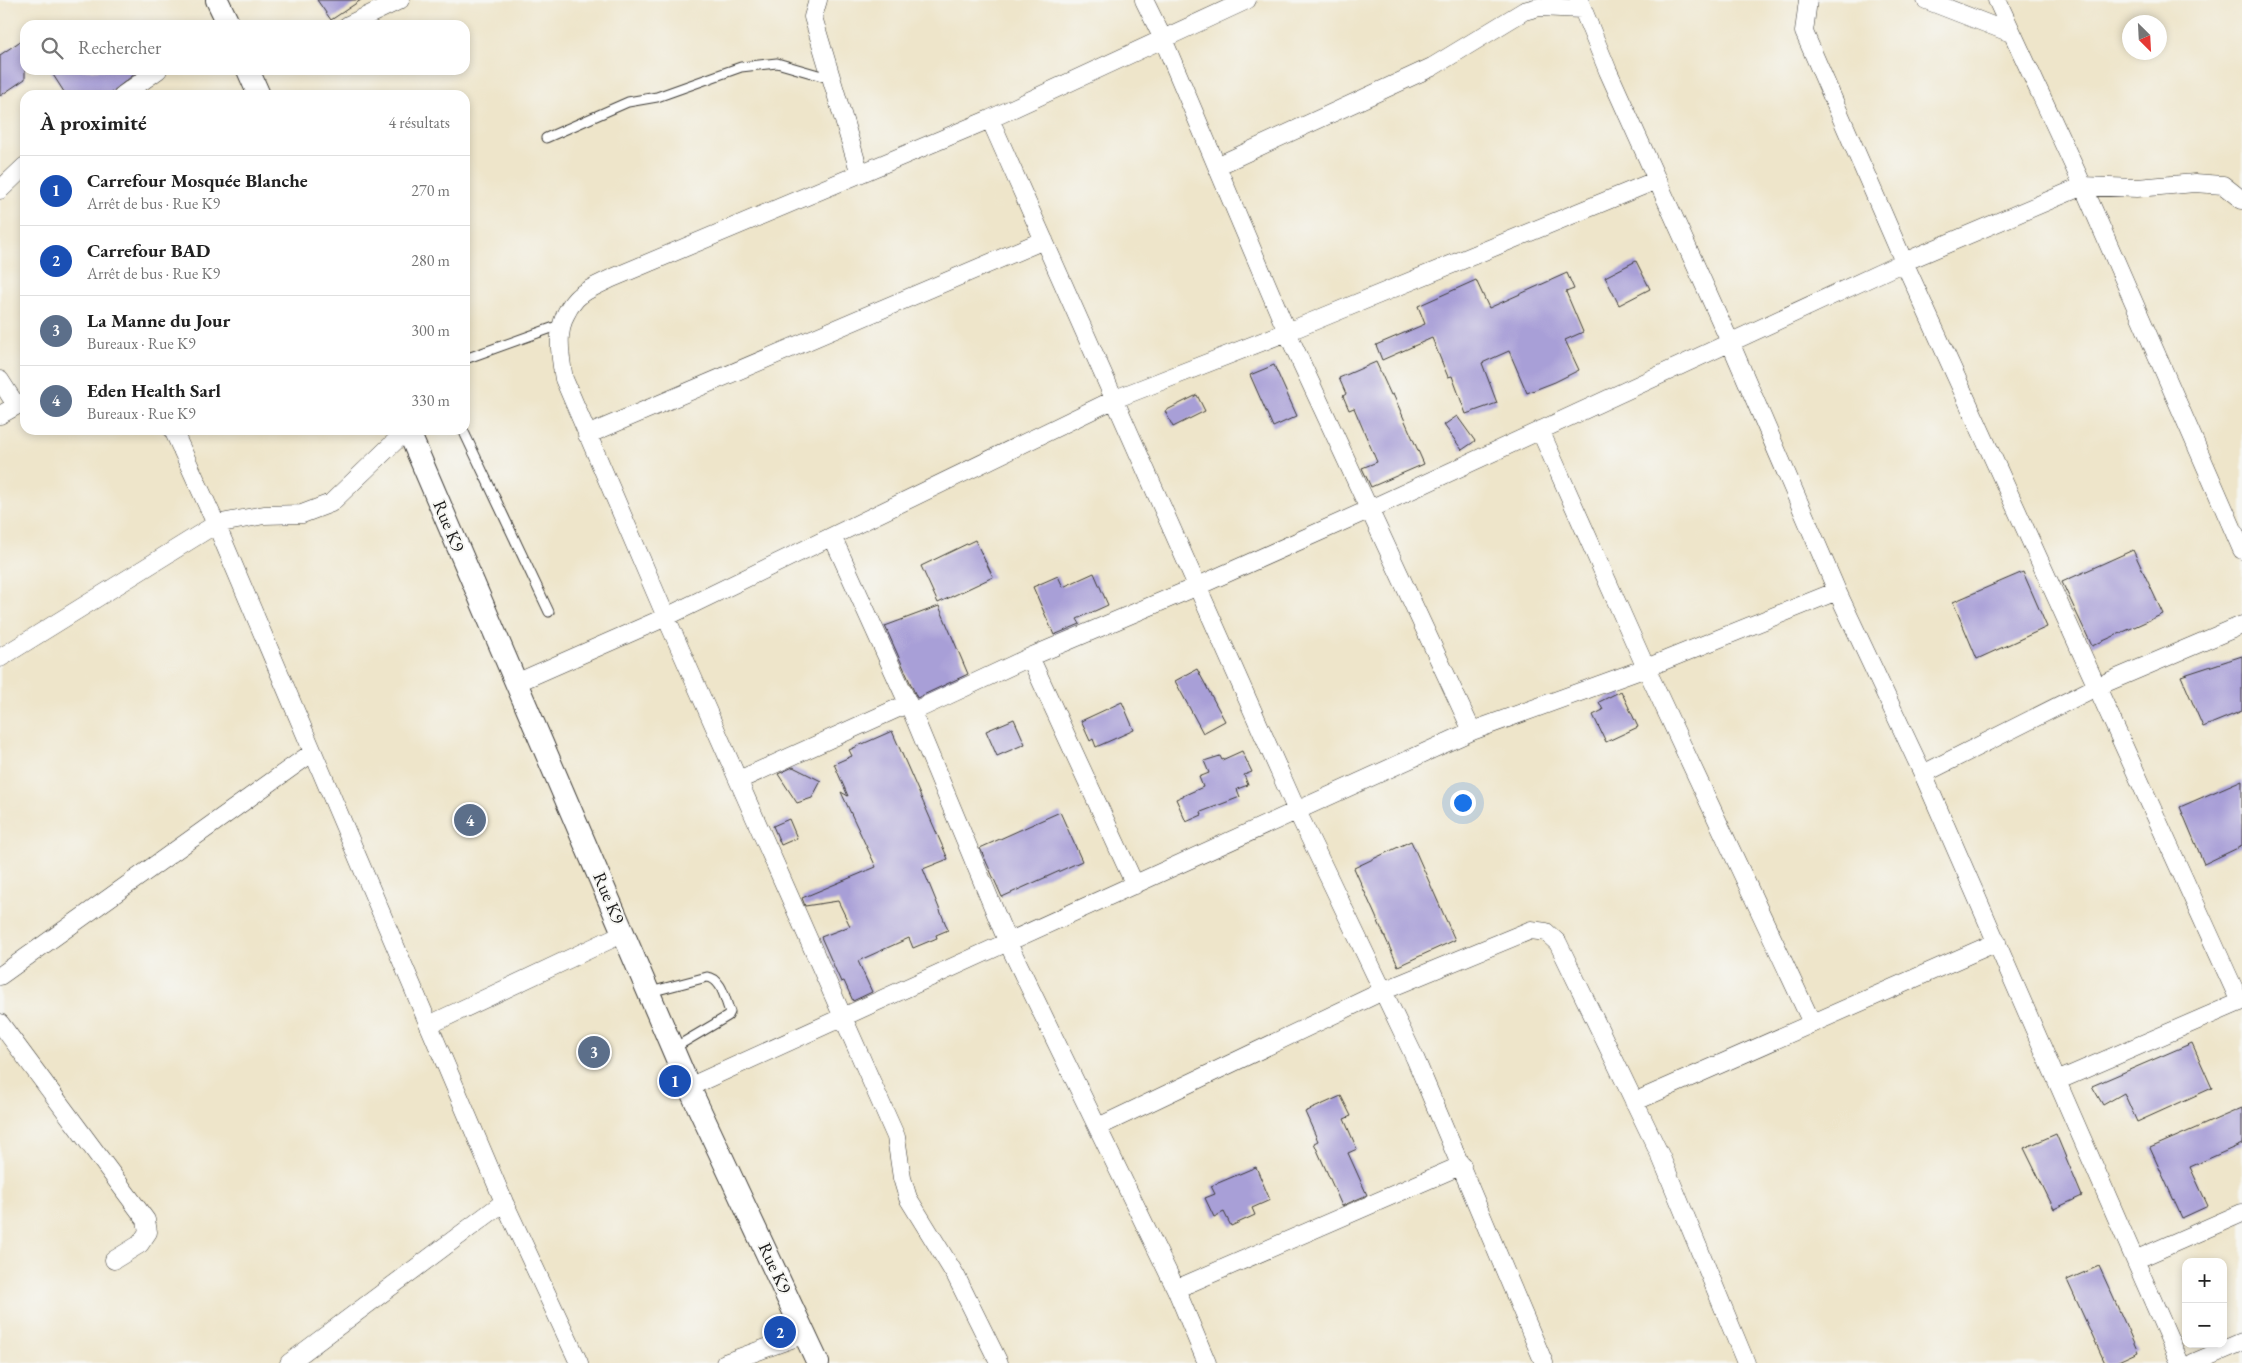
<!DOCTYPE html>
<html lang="fr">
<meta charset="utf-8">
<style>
:root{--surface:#fff;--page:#f2f2f2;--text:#222;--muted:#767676;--line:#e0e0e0;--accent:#d93025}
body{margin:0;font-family:"EB Garamond",serif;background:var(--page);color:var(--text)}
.controls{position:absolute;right:15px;bottom:15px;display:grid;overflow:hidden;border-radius:10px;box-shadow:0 2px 8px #0003}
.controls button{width:45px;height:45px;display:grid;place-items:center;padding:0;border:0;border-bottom:1px solid var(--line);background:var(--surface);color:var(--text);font:25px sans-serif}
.compass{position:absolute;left:2122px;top:15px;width:45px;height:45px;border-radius:50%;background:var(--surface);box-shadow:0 2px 8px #0003;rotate:156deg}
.you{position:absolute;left:1462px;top:802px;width:18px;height:18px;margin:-12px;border:4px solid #fff;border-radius:50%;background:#1a73e8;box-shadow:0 0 0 8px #1a73e833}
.badge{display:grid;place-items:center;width:32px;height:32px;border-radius:50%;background:var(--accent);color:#fff;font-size:16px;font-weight:700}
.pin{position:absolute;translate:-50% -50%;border:2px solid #fff;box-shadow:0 1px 5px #0006}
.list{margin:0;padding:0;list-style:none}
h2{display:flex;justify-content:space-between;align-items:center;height:65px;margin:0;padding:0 20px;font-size:21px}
h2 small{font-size:16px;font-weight:400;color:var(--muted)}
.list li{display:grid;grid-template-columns:32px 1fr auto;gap:15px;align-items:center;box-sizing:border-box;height:70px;padding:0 20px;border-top:1px solid var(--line)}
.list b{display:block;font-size:19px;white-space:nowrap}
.list p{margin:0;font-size:16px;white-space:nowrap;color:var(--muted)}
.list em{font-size:16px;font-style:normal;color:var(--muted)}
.icon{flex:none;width:28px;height:28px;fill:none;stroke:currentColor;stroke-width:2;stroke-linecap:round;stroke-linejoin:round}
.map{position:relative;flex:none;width:2242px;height:1363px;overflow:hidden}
.search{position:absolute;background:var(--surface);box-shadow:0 2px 8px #0003;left:20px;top:20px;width:450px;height:55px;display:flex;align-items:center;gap:12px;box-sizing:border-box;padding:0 18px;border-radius:15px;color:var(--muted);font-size:19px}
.panel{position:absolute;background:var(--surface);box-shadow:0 2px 8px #0003;left:20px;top:90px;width:450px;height:345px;border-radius:15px}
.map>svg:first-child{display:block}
.building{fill:#a89fd7}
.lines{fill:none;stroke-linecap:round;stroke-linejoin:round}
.service-casing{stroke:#3c3a36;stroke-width:11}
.minor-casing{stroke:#3c3a36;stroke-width:19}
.tertiary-casing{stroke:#3c3a36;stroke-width:24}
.service{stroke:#fff;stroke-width:9}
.minor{stroke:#fff;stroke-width:18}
.tertiary{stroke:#fff;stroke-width:22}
.labels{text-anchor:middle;stroke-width:4;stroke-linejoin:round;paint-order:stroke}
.street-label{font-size:18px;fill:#1c1c1c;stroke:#f6f6f2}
</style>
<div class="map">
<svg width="2242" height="1363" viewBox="0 0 2242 1363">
<rect width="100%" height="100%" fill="#f6f6f2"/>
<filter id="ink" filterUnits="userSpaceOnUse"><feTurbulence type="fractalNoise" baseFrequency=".02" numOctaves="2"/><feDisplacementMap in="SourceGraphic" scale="10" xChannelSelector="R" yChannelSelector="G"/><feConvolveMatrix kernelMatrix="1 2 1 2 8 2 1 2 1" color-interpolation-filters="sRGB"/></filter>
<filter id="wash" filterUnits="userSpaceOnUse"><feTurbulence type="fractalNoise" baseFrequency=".0096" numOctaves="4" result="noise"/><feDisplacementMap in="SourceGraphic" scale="20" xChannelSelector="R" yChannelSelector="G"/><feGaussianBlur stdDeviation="1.12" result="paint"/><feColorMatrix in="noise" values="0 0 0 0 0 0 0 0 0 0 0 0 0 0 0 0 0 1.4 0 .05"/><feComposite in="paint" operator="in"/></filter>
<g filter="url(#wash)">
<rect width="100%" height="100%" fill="#eee5ca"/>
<g id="blocks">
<path class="building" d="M317,0h44l-30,20z
M25,38v41l-25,17v-41z
M50,70h90l-32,25h-42z
M1636,261l14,28 -31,16 -14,-28z
M1567,273l7,16 -8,3 17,40 -18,8 14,30 -24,12 -28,11 -18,-42 -27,12 15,40 -31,11 -14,-38 -4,1 -16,-39 -50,22 -6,-15 49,-21 -7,-18 58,-26 13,28z
M1376,362l15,33 2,-1 31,70 -53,23 -9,-19 15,-6 -23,-54 -5,2 -6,-14 3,-2 -7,-16z
M1274,365l23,51 -24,11 -23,-52z
M1197,395l8,16 -32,16 -8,-16z
M1457,416l18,25 -13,9 -18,-25z
M975,540l18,37 -55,26 -17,-37z
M2133,550l30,64 -71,32 -30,-64z
M2023,572l24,55 -70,32 -24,-57z
M1094,573l14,32 -31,14 3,5 -26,11 -21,-48 25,-11 5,11z
M939,606l29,68 -51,24 -32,-72z
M2242,656v55l-39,16 -22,-51z
M1197,669l28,52 -22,12 -28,-52z
M1621,691l17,36 -32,15 -13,-27 10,-5 -4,-8z
M1122,702l12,28 -38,17 -3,-8 -3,2 -9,-20z
M1014,719l11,25 -28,12 -11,-25z
M892,731l56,128 -25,10 25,61 -12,5 1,3 -24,10 -4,-10 -51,23 14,31 -19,9 -9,-20 -3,1 -20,-45 29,-11 -12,-25 -33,5 -3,-8 74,-31 -35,-75 7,4 -14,-32 18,-8 -3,-6z
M1242,751l10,21 -8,3 4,10 -11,4 3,8 -39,15 1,3 -16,7 -10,-23 27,-12 -4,-10 10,-4 -5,-12 16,-5 2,4z
M793,767l28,14 -9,17 -15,5 -19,-29z
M2242,780v66l-38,18 -24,-57z
M1060,812l22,49 -80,36 -22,-49z
M789,819l8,19 -16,7 -8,-19z
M1411,841l44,99 -57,26 -44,-98z
M2192,1043l20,45 -75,34 -13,-29 -21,12 -11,-19z
M1341,1096l10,20 -7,3 13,30 -9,4 19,42 -25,11 -28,-63 4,-2 -13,-29z
M2242,1108v36l-52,23 18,39 -26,12 -32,-70z
M2056,1134l26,62 -28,13 -30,-61z
M1256,1167l14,33 -18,8 3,7 -24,11 -7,-14 -10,5 -9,-19 10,-4 -4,-8z
M2099,1266l39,86 -24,11h-9l-38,-83z"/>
</g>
</g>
<g filter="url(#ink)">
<use href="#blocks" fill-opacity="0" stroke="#3c3a36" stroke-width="1"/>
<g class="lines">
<defs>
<path id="service" d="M546,138l82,-36 29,-5 84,-30 36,-4 55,16
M465,359l95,-34
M463,430l86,182
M650,992l57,-15c15,1 18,23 23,35l-2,4 -54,32"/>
<path id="minor" d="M818,0l-5,17 47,157
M1144,0l19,39 124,293 185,399
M1579,0l29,71 122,271 107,249 86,183 257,589
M1808,0l-4,32 100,230 336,740
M1926,0l85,33
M1997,0l86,186 159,364
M348,25l52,-25
M123,95l35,-25
M990,119l307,692 118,247 129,305
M1217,166l215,-99 92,-56 15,-4 43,2
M0,190l25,-24
M0,380l16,25
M0,415l25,-14
M407,430l-76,73 -29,11 -38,1 -48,9 288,678 75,161
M1540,430l106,238 166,355
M587,435l457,-195
M833,538l79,174 96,231 168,346 31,74
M1030,657l105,228
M0,658l216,-134 -43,-94
M516,683l150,-66 449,-218 172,-67 370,-152
M912,712l118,-55 168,-71 170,-76 536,-248 179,-76 54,2 58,-5 28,2 19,15
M1923,774l173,-87 146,-62
M739,780l168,-76
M0,976l313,-224
M0,1023l146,197 2,12 -8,12 -26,16
M429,1025l195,-92
M2057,1081l185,-80
M689,1087l783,-356 174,-63 191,-77
M1634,1102l363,-160
M1098,1127l285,-136 148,-61 15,2 12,11 103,214 85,206
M2135,1260l107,-47
M1176,1289l286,-124
M289,1363l215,-161
M725,1363l80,-29
M999,1363l-43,-87 -48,-78 -6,-20 -6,-41 -230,-520 -102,-238c-5,-29 -10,-56 12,-80 8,-9 24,-15 34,-20l380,-160 257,-119
M2193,1363l49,-21"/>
<path id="tertiary" d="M217,0l12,25
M248,70l11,25
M408,430l281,657 129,276"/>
</defs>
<use href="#service" class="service-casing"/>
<use href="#minor" class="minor-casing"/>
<use href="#tertiary" class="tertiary-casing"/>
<use href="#service" class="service"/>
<use href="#minor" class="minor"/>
<use href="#tertiary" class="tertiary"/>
</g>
</g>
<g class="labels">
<g class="street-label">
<text transform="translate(449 526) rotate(67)" y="6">Rue K9</text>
<text transform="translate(609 898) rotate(67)" y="6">Rue K9</text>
<text transform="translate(775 1268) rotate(65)" y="6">Rue K9</text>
</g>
</g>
</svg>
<div class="controls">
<button>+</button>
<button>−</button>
</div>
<svg class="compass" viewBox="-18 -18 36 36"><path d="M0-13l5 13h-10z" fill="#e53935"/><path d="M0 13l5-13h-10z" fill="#767676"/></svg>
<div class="you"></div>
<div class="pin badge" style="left:675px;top:1081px;background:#1a4fb4">1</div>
<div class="pin badge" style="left:780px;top:1332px;background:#1a4fb4">2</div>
<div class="pin badge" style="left:594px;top:1052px;background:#5c6f8a">3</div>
<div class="pin badge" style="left:470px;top:820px;background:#5c6f8a">4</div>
<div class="search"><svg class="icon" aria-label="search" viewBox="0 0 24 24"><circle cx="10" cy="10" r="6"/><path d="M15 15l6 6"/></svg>Rechercher</div>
<section class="panel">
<h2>À proximité<small>4 résultats</small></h2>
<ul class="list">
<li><span class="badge" style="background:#1a4fb4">1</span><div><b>Carrefour Mosquée Blanche</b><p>Arrêt de bus · Rue K9</p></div><em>270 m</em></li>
<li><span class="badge" style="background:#1a4fb4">2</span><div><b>Carrefour BAD</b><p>Arrêt de bus · Rue K9</p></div><em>280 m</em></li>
<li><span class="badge" style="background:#5c6f8a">3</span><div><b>La Manne du Jour</b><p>Bureaux · Rue K9</p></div><em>300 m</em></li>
<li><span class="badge" style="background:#5c6f8a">4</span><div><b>Eden Health Sarl</b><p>Bureaux · Rue K9</p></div><em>330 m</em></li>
</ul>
</section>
</div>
